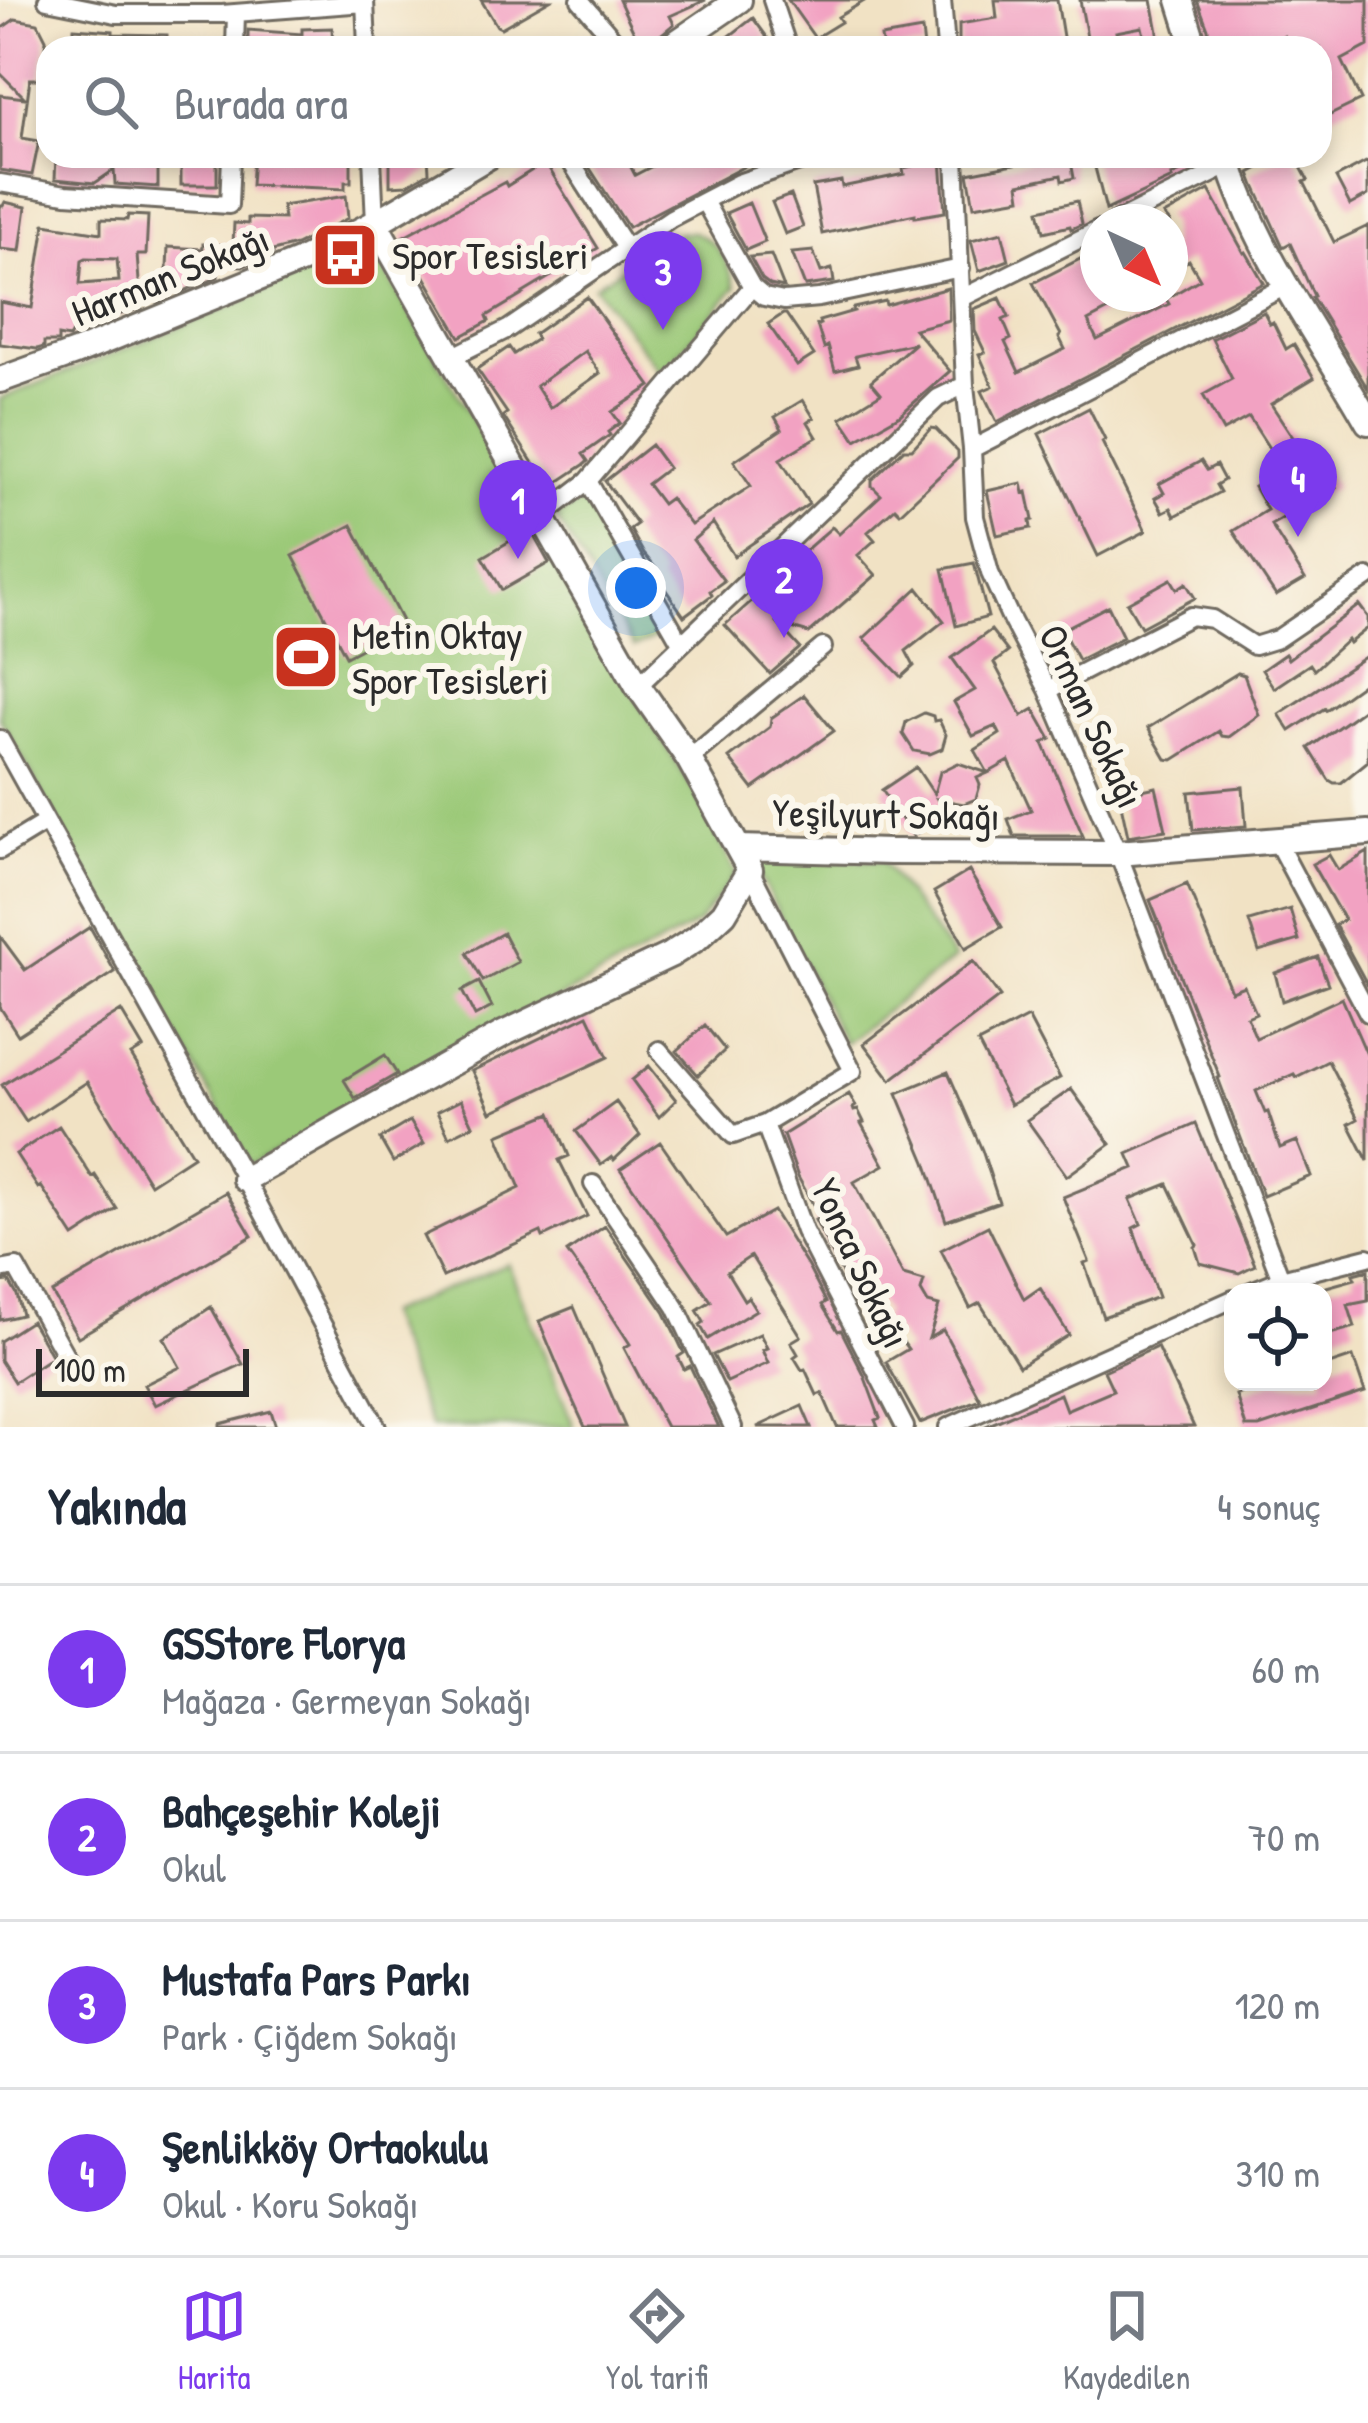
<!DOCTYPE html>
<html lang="tr">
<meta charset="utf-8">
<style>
:root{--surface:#fff;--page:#f2f2f3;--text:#1f2937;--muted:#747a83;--line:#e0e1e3;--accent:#7c3aed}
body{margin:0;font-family:"Patrick Hand",sans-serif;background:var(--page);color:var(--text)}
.controls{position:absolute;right:36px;bottom:36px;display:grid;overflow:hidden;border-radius:24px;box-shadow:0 6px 18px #0003}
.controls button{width:108px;height:108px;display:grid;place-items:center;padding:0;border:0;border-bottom:3px solid var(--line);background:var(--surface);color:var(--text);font:60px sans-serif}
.compass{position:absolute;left:1080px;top:204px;width:108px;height:108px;border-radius:50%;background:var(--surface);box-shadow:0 6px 18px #0003;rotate:136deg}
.scale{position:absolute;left:36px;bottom:30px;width:213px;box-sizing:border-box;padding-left:12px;border:6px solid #2b2b2b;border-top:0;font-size:33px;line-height:42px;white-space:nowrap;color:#2b2b2b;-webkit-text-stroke:9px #fbf7ec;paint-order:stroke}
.you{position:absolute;left:636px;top:588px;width:42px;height:42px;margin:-30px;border:9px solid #fff;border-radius:50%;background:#1a73e8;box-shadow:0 0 0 18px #1a73e833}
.badge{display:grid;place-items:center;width:78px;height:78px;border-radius:50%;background:var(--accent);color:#fff;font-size:39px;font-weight:700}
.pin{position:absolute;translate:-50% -99px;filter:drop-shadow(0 3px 6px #0008)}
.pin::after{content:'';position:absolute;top:63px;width:42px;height:36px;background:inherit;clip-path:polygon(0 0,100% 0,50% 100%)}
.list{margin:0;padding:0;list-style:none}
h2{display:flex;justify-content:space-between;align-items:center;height:156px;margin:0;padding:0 48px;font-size:51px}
h2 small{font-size:39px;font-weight:400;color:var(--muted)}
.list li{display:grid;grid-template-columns:78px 1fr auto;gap:36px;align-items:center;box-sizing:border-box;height:168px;padding:0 48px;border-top:3px solid var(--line)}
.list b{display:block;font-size:45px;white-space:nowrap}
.list p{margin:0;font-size:39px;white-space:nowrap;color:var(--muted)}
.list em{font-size:39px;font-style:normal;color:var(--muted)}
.icon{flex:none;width:66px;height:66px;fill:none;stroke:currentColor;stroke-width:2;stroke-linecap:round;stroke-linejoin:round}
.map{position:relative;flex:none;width:1368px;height:1427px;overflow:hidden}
.search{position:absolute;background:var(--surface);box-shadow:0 6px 18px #0003;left:36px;right:36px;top:36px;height:132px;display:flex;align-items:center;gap:30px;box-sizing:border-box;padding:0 42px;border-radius:36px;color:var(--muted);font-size:45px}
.sheet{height:828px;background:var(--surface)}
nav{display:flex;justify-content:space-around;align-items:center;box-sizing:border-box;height:168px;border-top:3px solid var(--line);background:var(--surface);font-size:33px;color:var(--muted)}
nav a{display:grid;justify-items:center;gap:6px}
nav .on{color:var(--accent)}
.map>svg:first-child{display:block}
.green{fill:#9bc978;stroke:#637a52;stroke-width:3}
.building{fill:#f2a2c2;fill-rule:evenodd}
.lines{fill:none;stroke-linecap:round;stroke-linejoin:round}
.street-casing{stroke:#706b61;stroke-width:22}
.secondary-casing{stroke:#706b61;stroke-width:30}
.street{stroke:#fff;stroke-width:16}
.secondary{stroke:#fff;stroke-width:24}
.labels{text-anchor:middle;stroke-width:12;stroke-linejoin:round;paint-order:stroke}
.poi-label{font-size:39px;fill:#2b2b2b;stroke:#fbf7ec;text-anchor:start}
.street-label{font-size:39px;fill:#2b2b2b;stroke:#fbf7ec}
</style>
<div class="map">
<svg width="1368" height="1427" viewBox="0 0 1368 1427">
<rect width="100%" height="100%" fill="#fbf7ec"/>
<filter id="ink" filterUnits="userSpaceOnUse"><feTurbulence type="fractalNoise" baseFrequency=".00833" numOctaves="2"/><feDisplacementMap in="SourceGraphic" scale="24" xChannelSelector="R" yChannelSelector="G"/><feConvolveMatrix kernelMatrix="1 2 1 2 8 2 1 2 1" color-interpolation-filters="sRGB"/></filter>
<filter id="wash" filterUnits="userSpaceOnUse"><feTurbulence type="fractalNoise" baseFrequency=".004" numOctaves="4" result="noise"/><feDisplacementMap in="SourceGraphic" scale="48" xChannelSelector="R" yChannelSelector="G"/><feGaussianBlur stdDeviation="2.7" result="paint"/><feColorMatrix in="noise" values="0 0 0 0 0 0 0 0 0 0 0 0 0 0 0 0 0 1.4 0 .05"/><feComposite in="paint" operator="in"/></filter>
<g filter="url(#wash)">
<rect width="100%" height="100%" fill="#f1e2c4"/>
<path class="green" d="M694,232c27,13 33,28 42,55l-75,86 -67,-87 84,-53z
M368,242l280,476 51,81 37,75 -38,49 -448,242 -250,-447v-319l240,-96z
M589,498l76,135 -31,14 -78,-130z
M751,859l132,2 71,98 -110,84z
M508,1264l66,163h-143l-46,-113z"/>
<g id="blocks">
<path class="building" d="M481,0h69l-49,28 -4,-2z
M619,0h87l-36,16 4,8 -17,14 -17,7z
M788,0h78l-28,17 3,5 -26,16z
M995,0h62l7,43 -26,5h-79v-24l38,-6z
M1080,0h72l9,48h-14l-5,-21 -26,5 1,5 -29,5z
M1197,0h171v46l-26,14 19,40 -37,18 -4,-8v-62h-30l-6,-12 -21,12h-52l-3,-19z
M753,18l14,19 -5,4 5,7h-53z
M15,19l23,4 8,16 -5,37 -4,3h-7l-8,59 17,3 -7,34 -32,-5v-75l25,3 -25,-25 2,-45z
M74,28l39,3v3l54,1v13h-95z
M332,28l1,20h-85v-18l54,4v-5z
M922,30l2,18h-41l-2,-11z
M56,156h102v31l-43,-3 -1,-14 -19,13 -40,-4z
M181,156h36v29h-36z
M253,156h98v26h-6v7l-94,-4z
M390,156h38l1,16 -22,13 -17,1z
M582,156h43l10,19 37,-19h92l-136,71z
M1040,156h30l4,22 -12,3 -1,-6 -42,9 2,14 -47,8 -6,-33 62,-12v-3z
M1092,156h119v4l-40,16 1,3 -66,31z
M1282,156h13l13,24 -4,2 30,60 34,-16v163l-56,-92 2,-1 -24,-53 -7,4 -28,-61 -5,-13z
M941,160l4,52 -30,5v-3l-93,20 -9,-48 28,-5 1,6 62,-13 -1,-6z
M1368,161v34l-18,10 -14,-27z
M545,162l53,86 -75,45 1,1 -37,22 2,5 -29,16 -58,-100 103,-55 2,4z
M1209,190l35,63 2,-1 18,31 -267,139 -15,-31 11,-5 -14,-32 6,-2 -10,-21 -1,-22 26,-11 9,19 -6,3 8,19 -6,3 14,30 46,-23 -6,-12 2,-2 -28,-52 65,-33v44h41l-51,27 9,19 72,-36 -3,-5 34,-20 -11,-19 -19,12v-50l-6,-7z
M791,195l12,32 -18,7 -13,-32z
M346,196l2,22 -52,27 -23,6v3l-29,12 -25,-1 -1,12 -11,5 -11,-1 -1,5 -13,6 -16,-2 2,-43 35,2v-5l30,1 1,-22 14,1v-6l36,1 -2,-13z
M1077,201l5,23 -11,5 -1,-3 -26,6 -5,-22z
M5,202l21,5 -6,44 -20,-2v-43h3z
M749,203l16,39 -19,8 -20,-37z
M128,215l20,1 -2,39h-9l4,53 -26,8v3l-5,2 -30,2 -1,11 -7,-1 -3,5 -11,-2v6h-14v5l-7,2 -37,-5v-42l32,6 13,-84 56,9v-14l26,1zM86,258l31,1 2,22 -39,3 2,-24z
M1002,232l7,28 -30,11 -8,-31z
M813,251l8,21 11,-3 2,13 -29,4 -13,-33z
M771,255l13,33 -14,-3 -8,-6 -12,-22z
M948,288l1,32 -35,9 36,42 -50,44 -44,25 -15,-22 40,-25 -10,-12 44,-38 -60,13 3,9 -23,6 -7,-25 -4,2 -7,-23 3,-1 -1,-3 35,-10 -1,-3 32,-7 1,4z
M587,297l64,89 -39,26 8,11 -12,9 2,3 -27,19 5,7 -3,3 -36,24 -46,-72 4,-3 -30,-44 32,-22 5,7 23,-15 -3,-5zM585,351l15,22 -50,35 -14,-22z
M1264,312l6,12 3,-2 13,27 8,-5 20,34 -43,26 35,53 9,-5 21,35 -65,38 34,54 -29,17 -43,-65 34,-21 -13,-23 29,-17 -34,-53 -26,14 -20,-36 29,-16 -20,-40z
M783,314h3l28,41 -17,11 -29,-42z
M803,400l11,18 -6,4 9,15 -37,22 29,45 -75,52 -21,-33 -20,17 31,41 -14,10 2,4 -28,21 -25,-36 4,-3 -19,-23 -14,-25 7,-5 -32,-43 46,-36 17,23 -21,16 15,20 8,-6 21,27 60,-39 -17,-25 48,-32 -7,-12z
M1089,408l16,32 -3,2 44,89 -48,25 -59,-122z
M931,428l5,1 22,23v6l-58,55 -5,-5 -27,24 7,8 -17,15 18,20 -67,58 -31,-9 22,24 -30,26 -45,-49 29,-26 12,13 2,-29 64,-56 7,7 42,-39 -9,-9v-6l32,-31h8z
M1201,461l6,9 9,-5 8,15 -8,5 4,7 -45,24 -4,-8 -8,4 -8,-14 9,-5 -5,-9z
M1022,483l2,10 3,-1 6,28 -3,1 1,7 -34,7 -10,-44z
M352,525l52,100 -58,31 -53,-100z
M530,529l19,34 -47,27 -19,-33z
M974,563l14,54 -32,9 -13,-57z
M1171,579l6,10 9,-6 9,15 -54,29 -14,-24z
M918,588l26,33 -38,30 8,15 -12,11 -38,-39z
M1359,605l9,12v11l-19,15 -2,-3 -33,30 -4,-6 -36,24 -12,-18 23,-16 3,5z
M1108,606l15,31 -45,23 -16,-30z
M991,630l17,22 -14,11 28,53 12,-7 17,30 -8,4 40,93h-69l-6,-17 23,-9 -22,-49 -21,12 -13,-23 25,-16 -4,-8 -23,10 -19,-34 21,-12 -23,-32z
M1368,655v25l-42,30 -1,-2 -35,23 -11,-17z
M1238,673l6,2 15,40 -30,22 -7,-1 -3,-5 -46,29 -7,-1 -18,-31z
M804,695l30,36 -81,58 -24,-31 41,-31 1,-9z
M1368,706v55l-27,22h-7l-5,-3 -20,-32z
M924,713l9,3 1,5 5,-1 7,15 -4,14 -12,5 -16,-3 -11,-17 3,-12z
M958,763l30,10 -11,5 3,7 -4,14 -12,5 -27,-5 10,14 -34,23 -31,-46 34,-23 18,27 6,-22z
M1156,787l10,43 -38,6 -9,-41z
M1243,787l3,39 -53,4 -4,-38z
M1368,852v134l-33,-61 9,-5 -32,-56 17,-9 9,15z
M969,871l33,56 -36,21 -32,-56z
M1187,884l44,107 13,-5 12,27 -9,4 9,21 86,-40 26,59v104l-19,-37 9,-5 -30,-58 -32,16 -2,-3 -38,17 9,22 3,-1 12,36 17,-7 14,35 -48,20 -45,-118 2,-1 -70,-177z
M1290,909l9,31 -40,12 -10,-31z
M90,927l25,45 -97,63 -18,-28v-71l25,34z
M503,933l15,29 -35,19 -16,-28z
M1318,957l10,27 -46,17 -7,-28z
M973,961l27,36 -109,83 -27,-36z
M479,982l13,25 -17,9 -13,-25z
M121,1011l22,37 -12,7 62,101 -43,28 -63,-102 -61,40 -24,-37z
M588,1015l20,42 -117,55 -19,-41z
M1028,1017l32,61 -50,27 -32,-62z
M705,1025l20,25 -27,25 -21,-24z
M385,1055l12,19 -42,24 -11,-18z
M649,1066l27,34 -17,17 -27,-37z
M948,1072l34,78 17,52 -53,19 -20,-59 -29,-69z
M1071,1089l40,55 -44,32 -40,-56z
M849,1094l7,12 -3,2 1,3 4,-1 6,12 -3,1 23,42 -30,17 49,93 21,6 -3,10 7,12 11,3 -10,32 14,-8 37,69 -60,24 -34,-61 22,-13 -16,-22 -10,-6 3,-9 -16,-26 -16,9 -38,-75 5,-3 -22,-40 -15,-42z
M461,1100l12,25 -24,12 -12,-25z
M616,1102l24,33 -26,25 -2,-3 -11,8 -25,-34z
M551,1113l18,43 -10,4 28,56 -44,21 -2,-5 -98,45 -20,-41 97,-48 -22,-53z
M410,1121l14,23 -31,18 -13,-23z
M1196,1124l59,141 -16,8 -39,-10 -5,-16 2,-2 -29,-61 -38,15 11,25 -8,4 25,69 -55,20 -19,-54 5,-2 -26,-64 71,-29 -6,-14z
M59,1126l33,51 3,-2 22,34 -43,28 -33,-51 -3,2 -22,-34z
M660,1142l66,95 47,-26 35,56 18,35 -4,3 16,26 3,-1 23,45 16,43 -5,2 3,7h-41l-15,-34 -5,2 -12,-26 -3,1 -8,-13 4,-3 -7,-12 10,-6 -50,-80 -24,16 17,28 4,-3 8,13 -48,29 -8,-14 4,-3 -7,-12 14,-9 -91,-132z
M226,1192l26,44 -174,101 -26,-44z
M605,1226l60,87 19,40 -6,4 6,12 6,-3 29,61h-53l-42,-79 6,-4 -29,-45 -34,-47z
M988,1226l36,73 16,-11 29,47 -50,31 -39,-63 -10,5 -29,-58z
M1368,1270v31l-20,4 7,22 -32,9v-48l32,-9 -2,-5z
M9,1281l8,14 5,20 -22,5v-38z
M211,1307l32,57 -88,41 -11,-20 36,-18 -16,-29z
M574,1307l29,68 22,52h-40l-18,-39 -28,-67z
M31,1321l21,36 -38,25 -14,-22v-19z
M760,1334l7,14 -5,2 6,13 -41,19 -14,-27z
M1157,1347l37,80h-210l76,-33 6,16 47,-20 -9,-19z
M1353,1357l12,35 -106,35h-13l-10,-32 39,-13h48v-15z
M802,1406l9,21h-54z
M271,1411l5,16h-56v-3z"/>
</g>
</g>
<g filter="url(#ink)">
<use href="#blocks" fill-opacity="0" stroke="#706b61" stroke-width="3"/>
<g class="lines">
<defs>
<path id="street" d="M47,0l69,14h106l143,-11
M365,0l2,48
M580,0l41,48
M772,0l16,48
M942,0l4,48
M235,48l1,-35
M372,156l3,67
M567,156l59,92
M955,156l10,229 7,64 3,68 15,56 21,46 37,71 70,163 163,426
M0,183l66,11 163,11 2,-49
M704,201l48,86 12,10 20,4 35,-3 142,-30
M1115,222l115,-57
M962,298l136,-68
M450,358l58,-29 163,-111 67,-35 70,-24 30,-3
M972,449l314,-163
M588,481l93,162
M541,517l47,-36 164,-194
M638,686l300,-288 27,-13
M1048,690l143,-74 21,3 42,27 23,-7 91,-62
M0,739l245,440 132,248
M689,759l134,-112
M1277,842l91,171
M0,850l46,-28
M750,870l103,201 -88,53 39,107 101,196
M659,1050l74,85 32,-11
M593,1184l83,123 57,120
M0,1270l16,-3 52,93
M1249,1292l32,-13 87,-22
M948,1427l285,-128"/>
<path id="secondary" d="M1180,0l15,48
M669,48l70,-48
M1227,156c29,97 92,179 141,266
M0,380l75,-27 228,-93 72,-37 114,-67
M738,848l152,4 228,1 250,-20
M245,1179l258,-145 167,-79 27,-17 27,-25 26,-43 -61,-111 -51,-73 -263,-463"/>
</defs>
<use href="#street" class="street-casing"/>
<use href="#secondary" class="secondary-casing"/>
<use href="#street" class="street"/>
<use href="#secondary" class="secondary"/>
</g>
</g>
<defs>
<symbol id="bus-square" viewBox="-11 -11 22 22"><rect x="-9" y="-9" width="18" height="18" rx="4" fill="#c8321e" stroke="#fbf7ec"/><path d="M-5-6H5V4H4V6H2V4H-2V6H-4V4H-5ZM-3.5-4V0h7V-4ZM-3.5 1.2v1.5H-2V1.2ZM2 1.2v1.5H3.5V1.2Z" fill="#fff"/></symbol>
<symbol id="stadium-square" viewBox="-11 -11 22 22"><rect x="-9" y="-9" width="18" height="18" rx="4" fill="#c8321e" stroke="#fbf7ec"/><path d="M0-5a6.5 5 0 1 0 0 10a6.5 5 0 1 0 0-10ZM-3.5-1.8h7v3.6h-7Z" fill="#fff"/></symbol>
</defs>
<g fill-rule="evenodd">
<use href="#bus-square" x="307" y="217" width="76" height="76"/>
<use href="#stadium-square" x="268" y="619" width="76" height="76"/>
</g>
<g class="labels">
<g class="poi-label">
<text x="392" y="269">Spor Tesisleri</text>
<text x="352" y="649">Metin Oktay<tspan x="352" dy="45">Spor Tesisleri</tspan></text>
</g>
<g class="street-label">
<text transform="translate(170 275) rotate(-22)" y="14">Harman Sokağı</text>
<text transform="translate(1092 716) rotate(65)" y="14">Orman Sokağı</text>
<text transform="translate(886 814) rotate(1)" y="14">Yeşilyurt Sokağı</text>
<text transform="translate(861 1263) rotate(65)" y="14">Yonca Sokağı</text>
</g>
</g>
</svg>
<div class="controls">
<button><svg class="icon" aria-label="locate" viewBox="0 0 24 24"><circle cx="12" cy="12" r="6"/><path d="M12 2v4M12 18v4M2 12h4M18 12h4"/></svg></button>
</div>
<svg class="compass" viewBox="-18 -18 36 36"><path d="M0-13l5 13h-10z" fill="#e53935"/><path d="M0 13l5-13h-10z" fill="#747a83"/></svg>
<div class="scale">100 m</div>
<div class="you"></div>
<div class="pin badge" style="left:518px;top:559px">1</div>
<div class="pin badge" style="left:784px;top:638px">2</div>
<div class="pin badge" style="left:663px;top:330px">3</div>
<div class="pin badge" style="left:1298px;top:537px">4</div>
<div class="search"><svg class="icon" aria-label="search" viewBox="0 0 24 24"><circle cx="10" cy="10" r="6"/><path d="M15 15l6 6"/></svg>Burada ara</div>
</div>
<section class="sheet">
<h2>Yakında<small>4 sonuç</small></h2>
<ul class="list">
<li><span class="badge">1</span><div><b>GSStore Florya</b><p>Mağaza · Germeyan Sokağı</p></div><em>60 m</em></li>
<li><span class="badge">2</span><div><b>Bahçeşehir Koleji</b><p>Okul</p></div><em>70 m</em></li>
<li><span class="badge">3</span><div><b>Mustafa Pars Parkı</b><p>Park · Çiğdem Sokağı</p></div><em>120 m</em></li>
<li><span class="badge">4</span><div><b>Şenlikköy Ortaokulu</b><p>Okul · Koru Sokağı</p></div><em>310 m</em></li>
</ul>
</section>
<nav>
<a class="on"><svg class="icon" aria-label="map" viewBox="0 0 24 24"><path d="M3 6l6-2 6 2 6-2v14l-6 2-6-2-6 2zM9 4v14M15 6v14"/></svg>Harita</a>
<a><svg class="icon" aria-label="directions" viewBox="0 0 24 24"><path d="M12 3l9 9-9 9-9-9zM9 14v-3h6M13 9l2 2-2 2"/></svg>Yol tarifi</a>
<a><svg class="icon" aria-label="saved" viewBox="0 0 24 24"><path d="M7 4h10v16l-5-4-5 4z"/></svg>Kaydedilen</a>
</nav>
